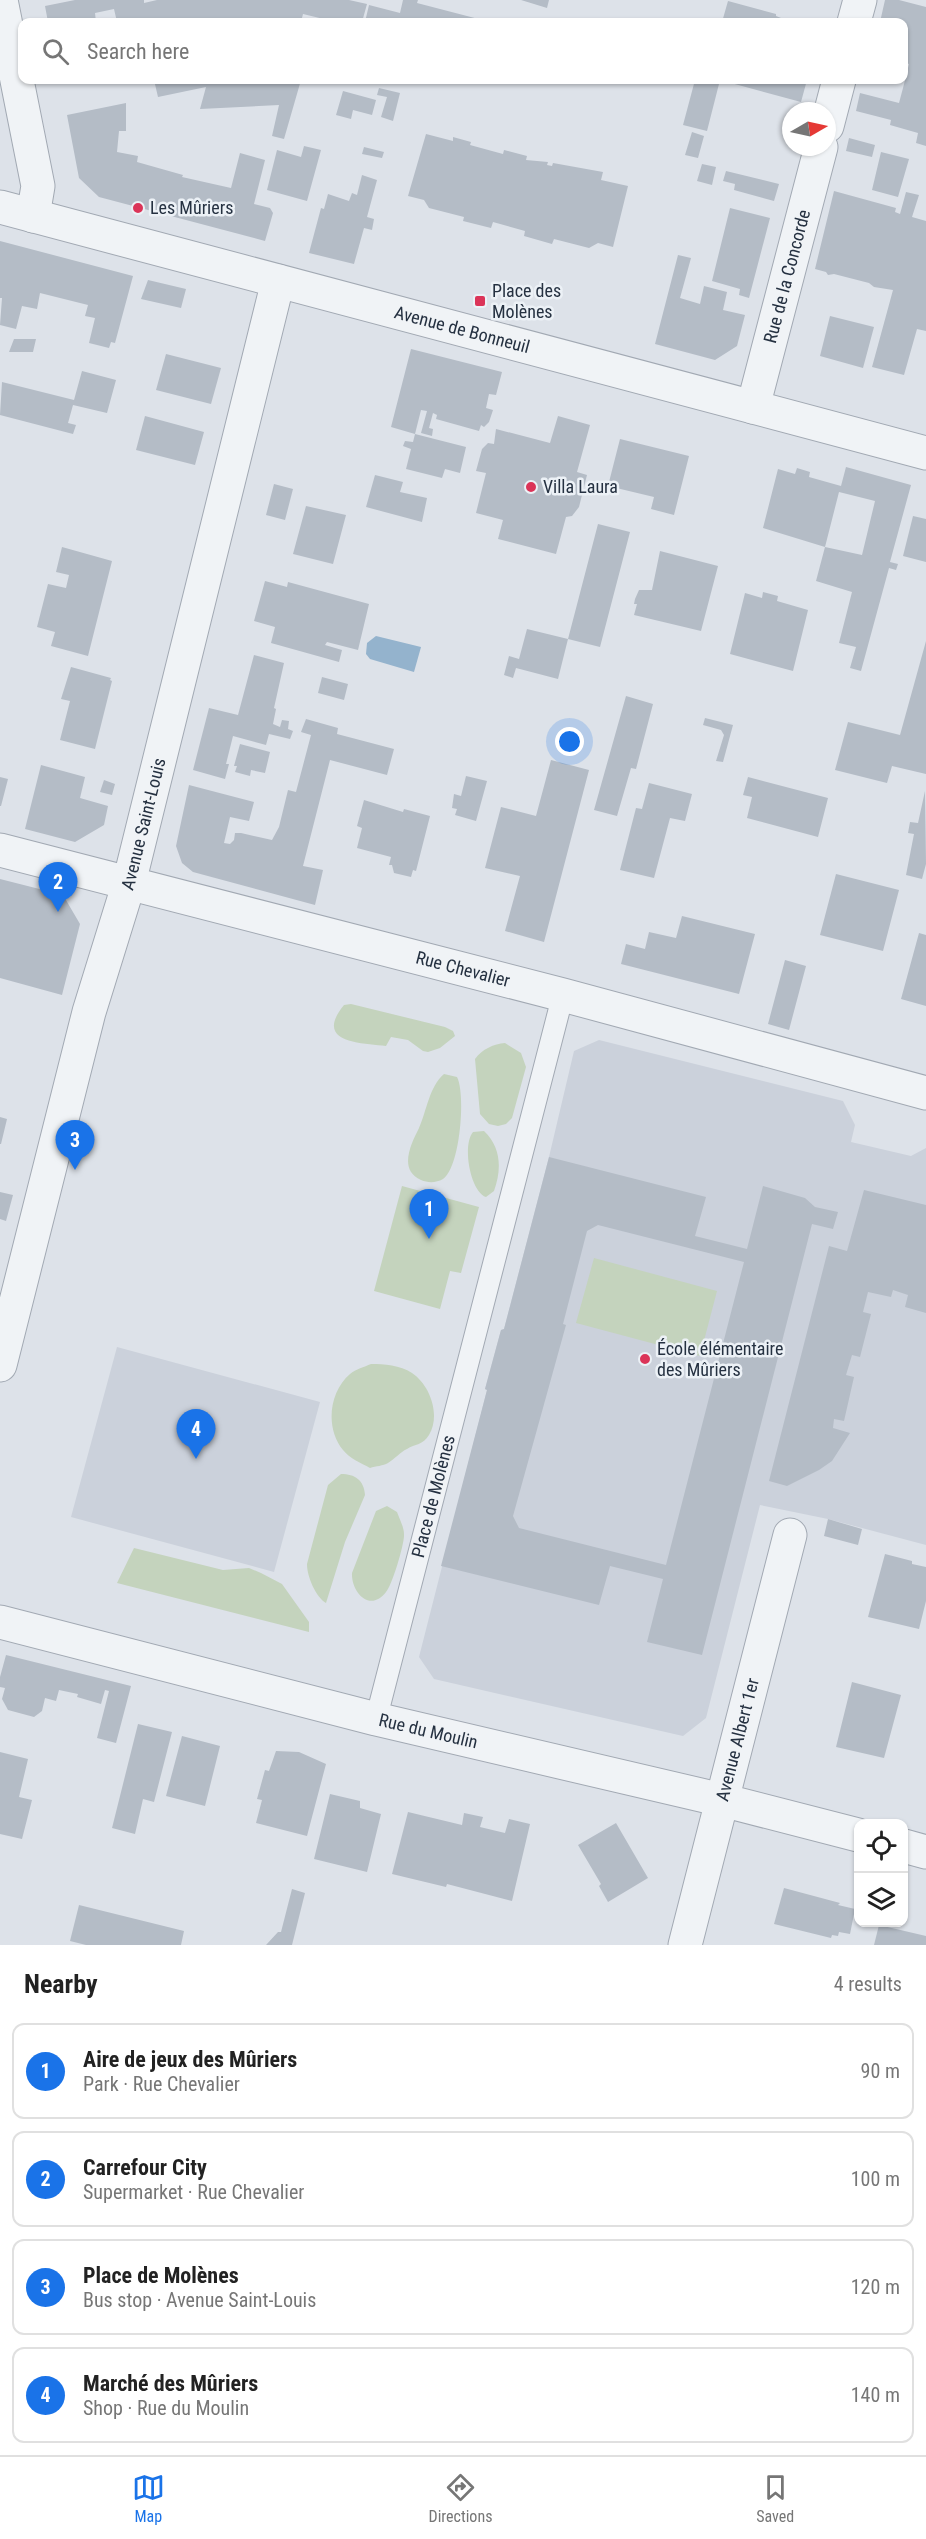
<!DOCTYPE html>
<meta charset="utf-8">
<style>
:root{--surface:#fff;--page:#f2f2f2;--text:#222;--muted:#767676;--line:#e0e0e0;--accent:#1a73e8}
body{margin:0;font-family:"Roboto Condensed",sans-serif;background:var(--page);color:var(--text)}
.controls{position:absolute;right:18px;bottom:18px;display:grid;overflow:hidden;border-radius:12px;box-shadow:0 2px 4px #0004}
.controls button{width:54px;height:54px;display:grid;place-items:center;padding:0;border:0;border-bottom:2px solid var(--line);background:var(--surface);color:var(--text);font:30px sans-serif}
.compass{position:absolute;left:782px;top:102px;width:54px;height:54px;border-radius:50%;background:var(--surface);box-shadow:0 2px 4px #0004;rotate:81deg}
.you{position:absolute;left:570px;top:742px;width:21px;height:21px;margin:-15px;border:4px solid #fff;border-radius:50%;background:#1a73e8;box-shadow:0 0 0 9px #1a73e833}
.badge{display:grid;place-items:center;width:39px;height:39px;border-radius:50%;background:var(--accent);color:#fff;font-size:20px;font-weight:700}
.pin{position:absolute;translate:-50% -50px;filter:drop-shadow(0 2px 3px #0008)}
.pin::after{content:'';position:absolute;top:32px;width:21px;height:18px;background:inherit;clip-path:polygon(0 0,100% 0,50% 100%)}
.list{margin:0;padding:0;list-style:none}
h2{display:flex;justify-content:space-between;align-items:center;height:78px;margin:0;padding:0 24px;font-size:26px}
h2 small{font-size:20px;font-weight:400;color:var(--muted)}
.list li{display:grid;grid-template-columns:39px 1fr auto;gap:18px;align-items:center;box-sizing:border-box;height:96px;margin:0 12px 12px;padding:0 12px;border:2px solid var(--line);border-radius:12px}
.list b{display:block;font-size:22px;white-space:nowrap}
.list p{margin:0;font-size:20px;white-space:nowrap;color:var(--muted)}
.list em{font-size:20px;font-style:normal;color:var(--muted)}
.icon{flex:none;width:33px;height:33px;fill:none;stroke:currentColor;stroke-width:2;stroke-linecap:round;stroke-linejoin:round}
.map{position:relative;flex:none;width:926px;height:1945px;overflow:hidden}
.search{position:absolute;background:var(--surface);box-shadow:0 2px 4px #0004;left:18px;right:18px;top:18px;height:66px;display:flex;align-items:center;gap:15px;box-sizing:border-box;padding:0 21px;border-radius:12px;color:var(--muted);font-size:22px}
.sheet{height:510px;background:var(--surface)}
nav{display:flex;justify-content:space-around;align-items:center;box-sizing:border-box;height:84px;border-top:2px solid var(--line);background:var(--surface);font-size:16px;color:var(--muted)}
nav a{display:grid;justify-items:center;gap:3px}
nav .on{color:var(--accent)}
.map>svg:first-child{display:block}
.built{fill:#cbd1db}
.green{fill:#c4d3bd}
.water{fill:#94b3cd}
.building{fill:#b4bcc6;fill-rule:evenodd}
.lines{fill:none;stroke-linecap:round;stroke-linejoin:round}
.lane-casing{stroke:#a2a9b3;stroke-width:23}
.street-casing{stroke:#a2a9b3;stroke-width:35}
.lane{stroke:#f0f3f6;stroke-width:21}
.street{stroke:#f0f3f6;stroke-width:33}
.poi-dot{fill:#db3458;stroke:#ecf1f6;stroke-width:2}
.labels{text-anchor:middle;stroke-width:5;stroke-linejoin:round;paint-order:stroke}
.poi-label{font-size:18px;fill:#253141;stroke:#ecf1f6;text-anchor:start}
.street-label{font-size:18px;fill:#253141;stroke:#ecf1f6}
</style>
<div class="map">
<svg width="926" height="1945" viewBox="0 0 926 1945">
<rect width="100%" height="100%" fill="#dde2e9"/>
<path class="built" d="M599,1040l244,61 12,24 -4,17 60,14 15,-8v397l-98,-26 -68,-14 -54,213 -23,18 -249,-57 -15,-22 68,-267 -2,-1 16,-59 3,-1 45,-172 25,-106z
M117,1347l203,55 -46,170 -203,-55z"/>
<path class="green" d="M351,1004l94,23 8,4 2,5 -15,12 -12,4 -5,-1 -15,-11 -17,-3 -5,9c-25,-3 -73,-3 -42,-41z
M505,1043l16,10 5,14 -14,51 -6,6 -8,2 -9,-2 -9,-10 -5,-55c7,-10 19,-15 30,-16z
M444,1074l13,3c9,17 3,91 -14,102 -7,4 -15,4 -22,1 -23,-10 -10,-36 -2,-52 8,-18 10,-41 25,-54z
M484,1131c17,16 18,38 10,60l-8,6c-16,-6 -24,-52 -13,-65z
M402,1186l77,21 -18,66 -11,-2 -10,38 -66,-18z
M594,1258l123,33 -17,65 -124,-33z
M371,1364c13,0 29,1 41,9 18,12 29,42 17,62 -6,10 -14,9 -22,14 -7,3 -12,10 -19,14 -5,3 -12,3 -18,5 -9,-5 -21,-10 -27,-18 -18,-22 -14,-58 7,-76 6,-5 14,-7 21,-10z
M341,1474c14,0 23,6 24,21l-20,47 -19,61c-10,-6 -19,-26 -19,-39l21,-79z
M387,1506l10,6c2,6 7,15 7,22 1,8 -12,52 -18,58 -16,21 -35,0 -34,-19l24,-62z
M134,1548l89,22 26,-2 12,5 21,11 27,38v10l-192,-49z"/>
<path class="water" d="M376,636l45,11 -7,25 -44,-13 -4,-5 1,-11z"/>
<path class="building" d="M75,0h69v3l13,-3h192l18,4 -5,18h-26l-33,-8 -2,8h-177l-1,-1 -6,1 -3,-13 -19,4 1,9h-48l-3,-16z
M403,0h15l-1,3 73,19h-55l-15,-4 -1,4h-54l4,-17 31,8z
M521,0h28l-2,8z
M885,0h14l27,7v139l-10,-3 2,-10 -28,-8 1,-5 -35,-9 4,-18 39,10 4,-15 6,-24 -5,-2v-40h-24z
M728,1l48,13v2l5,2 -2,4h-57z
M154,80h147l-17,59 -12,-3 7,-31 -79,4 6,-22 -48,10z
M695,80h25l-13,51 -24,-6z
M720,80h87l-6,22z
M379,88l21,5 -7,28 -12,-4 6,-20 -10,-2z
M343,91l33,9 -4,15 -19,-5 -2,9 -15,-4z
M126,103v28h-7l-2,21 21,4 -1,6 46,13 -1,2 49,11 9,-35 25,7 -11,44 16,4 3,5 -8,28 -166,-44 -20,-19 -12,-63z
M692,132l12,4 -6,22 -13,-3z
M426,134l27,7v-4l18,5 -1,3 33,9 1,-4 23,6 -1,4 22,2 -1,3 5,1 1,-3 50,9 -2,8 27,6 -15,61 -15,-4 -9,5 -35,-9 -2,5 -28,-8 1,-5 -32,-9 -2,6 -28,-7 1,-4 -35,-9 -5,-8 -16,-4z
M849,138l26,7 -3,12 -26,-6z
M304,146l17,4 -14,51 -40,-11 10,-40 24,7z
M364,147l20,5 -2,6 -20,-4z
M881,152l28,7 -11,38 -26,-7z
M702,164l14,3 -4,18 -15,-4z
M726,171l53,13 -5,17 -40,-11 1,-6 -12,-3z
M362,175l15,5 -10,37 7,2 -2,11 -8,-2 -10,36 -45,-11 12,-45 3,1 4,-15 21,7 3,-8 5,2z
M834,191l62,17 -1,4 5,2 6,-22 13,3 -7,22 14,4v110l-9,-2 -13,46 -32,-8 21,-77 -19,-3 -5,-4 -35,-9 -6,1 -2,-3 -11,-3z
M730,208l40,10 -21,80 -10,-3 1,-6 -28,-8z
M0,241l133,35 -18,67 -4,-1 -2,6 -20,-5 6,-25 -10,-2 3,-11 -48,-12 -3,16 -15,-3 -6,23 -16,-4 2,-27h-2z
M678,255l13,3 -11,40 20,6 4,-18 23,6 -4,18 22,5 -8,31 -22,14 -60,-16z
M148,280l38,9 -5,19 -40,-9z
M830,316l44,11 -11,41 -43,-12z
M14,339h22l-3,13h-24z
M411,349l91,23 -6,23 -7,-1 -3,14 7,2 -4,12 -5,5 -3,-2 -2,6 -43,-12 1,-4 -4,-2 -4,15 4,1 -1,7 -11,-3 6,-22 -6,-1 -6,24 -24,-7z
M166,354l55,14 -10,36 -55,-14z
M82,371l34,9 -9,33 -34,-8 -5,18 8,2 -3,9 -73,-19 2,-33 72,18z
M145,416l59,16 -9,33 -59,-15z
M558,416l32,9 -13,47 10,3 -8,32 -7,9 -6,1 -10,37 -58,-15 5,-19 -27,-7 10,-40 -10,-2 6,-22 6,-6 6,1 2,-15 54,14z
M415,434l51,13 -6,26 -15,-4 -3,9 -36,-9 5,-20 -8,-3 2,-5 8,1z
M620,439l69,17 -15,59 -23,-6 3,-12 -46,-11z
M846,467l65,18 -21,77 8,2 -2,6 -7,-2 -28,103 -11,-3 6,-21 -17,-4 13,-51 -36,-11 9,-34 37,8 13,-54 -36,-9 -14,55 -62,-19 15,-59 17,5 2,-6 13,4 -1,5 32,9z
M375,475l28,7 -3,10 27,6 -5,24 -56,-15z
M274,484l19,5 -8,31 -19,-5z
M306,506l40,9 -13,49 -40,-10z
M913,516l13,3v43l-23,-6z
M598,524l32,8 -30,115 -32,-8z
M62,547l50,14 -24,95 -37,-10 4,-14 -18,-5 11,-43 18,4 3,-13 -13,-3z
M660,551l58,15 -17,65 -67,-16 3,-11h-3l1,-5 4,-9h13z
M265,581l22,6 1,-5 81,22 -11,46 -31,-8 -2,3 17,5 -3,12 -68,-19 4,-16 -21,-6z
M763,592l15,4 -1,5 31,9 -15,61 -63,-17 15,-61 17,5z
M527,629l41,10 -10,40 -42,-11 -3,10 -9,-3 5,-19 10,3z
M926,641v133l-34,-8 -5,17 -52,-13 13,-48 52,13z
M254,655l30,8 -10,45 2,1 -3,15 7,3 2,-7 7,1 -1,8 5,2 -3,8 -21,-5 -3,11 -33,-9 -7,28h3l-4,15 -32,-9 16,-62 29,7z
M71,667l40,11 -1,2 2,1 -17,68 -35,-9 10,-39 -9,-2z
M322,677l26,7 -4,16 -26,-7z
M626,696l27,8 -17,65 -5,-1 -14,48 -23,-6z
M705,718l28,7 -10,37 -7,-1 8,-26 -3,-5 -18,-5z
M306,719l32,9 -1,6 57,15 -7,26 -57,-15 -27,106 20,4 -8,35 -122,-33 -11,-9 -6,-17 13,-61 65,17 -5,19 -19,-4 -6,26 6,1 4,-4 1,-7h6l31,7 7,-13 9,-37 8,2 15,-57 -10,-3z
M240,744l30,8 -5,21 -14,-3 -1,6 -15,-4 2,-6h-3z
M551,760l38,10 -45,172 -39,-11 15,-55 -35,-8 16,-61 35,9z
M41,765l44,12 -5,21 28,8 -4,19 -29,17 -50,-13z
M466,776l21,5 -11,40 -21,-6 2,-6 -5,-1 2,-14 7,2z
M0,777l8,2 -7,27h-1z
M748,777l80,21 -10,39 -71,-19 5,-21 -9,-2z
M104,780l11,4 -3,11 -12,-3z
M649,783l43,11 -7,27 -15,-3 -16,60 -34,-8 16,-62 6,1z
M925,791l1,73 -4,15 -16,-4 8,-41 -6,-1 2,-11 8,1z
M364,800l39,12 1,-3 26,7 -14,55 -3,-1 -2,7 -17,-4 -2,-8h-3l2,-8 -34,-9 5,-20 -5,-2z
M836,874l63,16 -16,61 -63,-16z
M0,879l63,16 17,29 -18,71 -62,-17z
M682,916l73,18 -16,60 -118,-30 5,-20 19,5 4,-17 27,6z
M919,933l7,2v71l-25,-7z
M785,960l21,6 -17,64 -21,-6z
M0,1117l7,2 -6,25h-1z
M549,1157l157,40 -11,39 52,13 16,-63 42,12 10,9 23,5 -5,17 -21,-5 -110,431 -55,-13 16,-63 -53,-13 -11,39 -158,-39 46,-176 -2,-1 16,-59 3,-1zM598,1225l146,37 -78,303 -147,-37 -6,-12 53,-191 -3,-1 24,-93z
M864,1190l62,15v108l-21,-6 3,-12 -15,-5 -2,7 -23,-5 -5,20 8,2 -11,43 -8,-2 -6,20 8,2 -10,44 -10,-2 -1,9 17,5 -18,28 -13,9 -32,16 -18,-5 60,-235 18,5z
M0,1192l13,3 -7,26 -6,-2z
M828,1519l34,10 -4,16 -34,-9z
M885,1554l27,7v3l14,3v34l-7,28 -51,-12z
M6,1655l125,31 -15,57 -19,-5 12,-47 -4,-1 -4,14 -24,-7 1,-3 -19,-4 -3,11 -11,-3 -3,13 -8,6 -26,-7 -6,-11 3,-11 -5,-1v-10z
M852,1682l49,13 -17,63 -48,-11z
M138,1724l34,8 -18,70 -11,-3 -8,35 -23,-6z
M182,1736l38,10 -15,60 -39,-10z
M276,1751l23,1 27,12 -19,72 -51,-13 6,-23 -5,-1 8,-29 4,1z
M0,1752l28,7 -9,38 13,3 -10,39 -22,-5z
M330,1794l30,7v7l21,6 -14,58 -53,-13z
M408,1812l54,13 2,-12 19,4 -3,10 25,6 4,-14 21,5 -18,77 -65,-17 -1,3 -54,-13z
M616,1823l32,55 -40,24 -9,-16 2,-2 -23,-39z
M784,1888l56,15 -2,2 17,4 -5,25 -11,-2 -1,4 -6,-1 -1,3 -57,-14z
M292,1889l13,4 -13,52h-26l12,-13h3z
M79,1905l105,26 -3,14h-95l-16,-4z
M879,1925l47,11v9h-52z"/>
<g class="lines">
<defs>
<g id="lane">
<path id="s1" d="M376,1719l187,-724"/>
</g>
<g id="street">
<path d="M1,0l37,186 -5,30"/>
<path d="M854,22l6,-22"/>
<path d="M827,126l12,-46"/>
<path id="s2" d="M0,207l926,246"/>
<path id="s3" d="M753,407l68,-260"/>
<path id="s4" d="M0,850l563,145 363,98"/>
<path id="s5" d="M0,1365l89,-353 40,-129 149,-602"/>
<path id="s6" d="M0,1622l376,97 346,81 136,35"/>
<path d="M904,1846l22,6"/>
<path id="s7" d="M685,1945l105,-410"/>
</g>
</defs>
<use href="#lane" class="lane-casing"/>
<use href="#street" class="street-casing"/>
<use href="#lane" class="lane"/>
<use href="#street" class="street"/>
</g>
<g class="poi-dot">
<circle cx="138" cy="208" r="6"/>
<rect x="474" y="295" width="12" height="12" rx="3"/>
<circle cx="531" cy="487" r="6"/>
<circle cx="645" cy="1359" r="6"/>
</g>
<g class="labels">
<g class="poi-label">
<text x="150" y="214">Les Mûriers</text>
<text x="492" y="297">Place des<tspan x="492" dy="21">Molènes</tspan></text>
<text x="543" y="493">Villa Laura</text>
<text x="657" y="1355">École élémentaire<tspan x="657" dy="21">des Mûriers</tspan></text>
</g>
<g class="street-label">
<text dy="6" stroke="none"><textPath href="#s3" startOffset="135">Rue de la Concorde</textPath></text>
<text dy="6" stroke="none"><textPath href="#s2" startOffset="478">Avenue de Bonneuil</textPath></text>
<text dy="6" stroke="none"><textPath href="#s5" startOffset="560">Avenue Saint-Louis</textPath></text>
<text dy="6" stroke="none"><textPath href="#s4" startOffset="478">Rue Chevalier</textPath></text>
<text dy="6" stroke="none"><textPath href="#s1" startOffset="230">Place de Molènes</textPath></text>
<text dy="6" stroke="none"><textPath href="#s6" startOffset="442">Rue du Moulin</textPath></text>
<text dy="6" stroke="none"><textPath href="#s7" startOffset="212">Avenue Albert 1er</textPath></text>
</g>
</g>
</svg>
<div class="controls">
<button><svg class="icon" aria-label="locate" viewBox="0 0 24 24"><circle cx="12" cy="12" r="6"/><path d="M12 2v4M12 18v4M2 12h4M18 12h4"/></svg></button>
<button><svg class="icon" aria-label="layers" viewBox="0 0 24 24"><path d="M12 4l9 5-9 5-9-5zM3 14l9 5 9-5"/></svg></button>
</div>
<svg class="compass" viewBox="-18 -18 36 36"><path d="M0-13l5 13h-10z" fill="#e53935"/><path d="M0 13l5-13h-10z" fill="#767676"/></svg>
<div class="you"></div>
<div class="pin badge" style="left:429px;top:1239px">1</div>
<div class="pin badge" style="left:58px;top:912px">2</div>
<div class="pin badge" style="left:75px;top:1170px">3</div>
<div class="pin badge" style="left:196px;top:1459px">4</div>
<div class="search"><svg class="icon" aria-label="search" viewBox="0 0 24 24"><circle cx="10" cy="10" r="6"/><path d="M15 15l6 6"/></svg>Search here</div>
</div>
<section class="sheet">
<h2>Nearby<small>4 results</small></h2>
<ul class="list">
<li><span class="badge">1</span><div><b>Aire de jeux des Mûriers</b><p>Park · Rue Chevalier</p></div><em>90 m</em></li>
<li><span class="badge">2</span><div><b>Carrefour City</b><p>Supermarket · Rue Chevalier</p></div><em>100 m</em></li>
<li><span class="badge">3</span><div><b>Place de Molènes</b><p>Bus stop · Avenue Saint-Louis</p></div><em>120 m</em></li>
<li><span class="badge">4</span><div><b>Marché des Mûriers</b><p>Shop · Rue du Moulin</p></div><em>140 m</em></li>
</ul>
</section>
<nav>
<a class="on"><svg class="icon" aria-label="map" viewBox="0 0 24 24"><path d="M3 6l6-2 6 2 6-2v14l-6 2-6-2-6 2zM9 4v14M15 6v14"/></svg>Map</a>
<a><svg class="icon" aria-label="directions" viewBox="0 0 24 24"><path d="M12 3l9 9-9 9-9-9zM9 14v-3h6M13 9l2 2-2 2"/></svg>Directions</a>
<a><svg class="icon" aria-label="saved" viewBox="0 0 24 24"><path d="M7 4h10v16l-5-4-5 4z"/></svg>Saved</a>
</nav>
